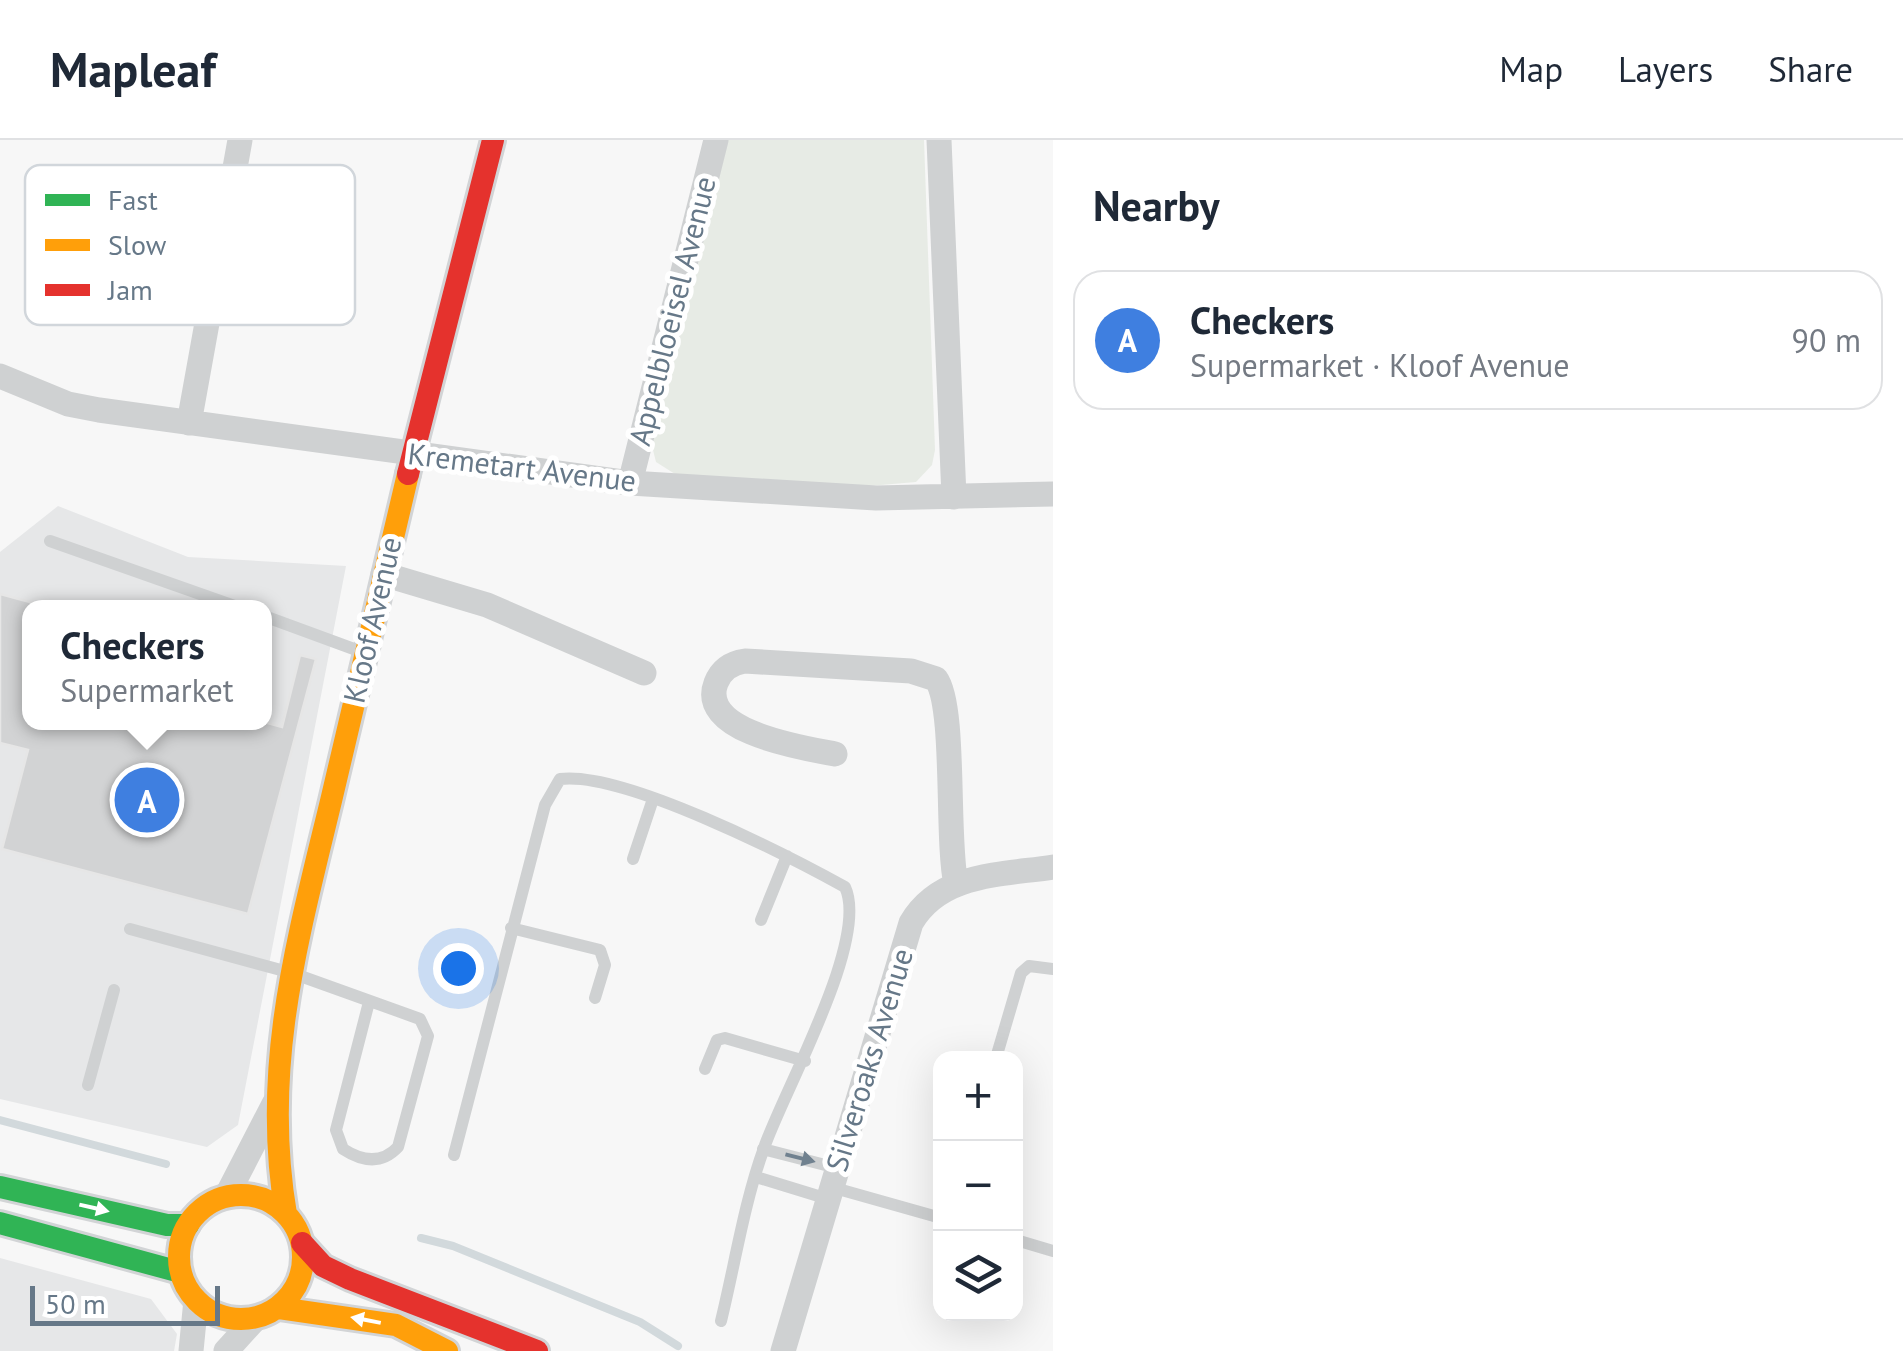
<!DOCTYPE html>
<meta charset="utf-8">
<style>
:root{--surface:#fff;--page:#f2f2f3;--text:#1f2937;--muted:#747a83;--line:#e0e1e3;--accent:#56606d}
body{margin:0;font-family:"PT Sans",sans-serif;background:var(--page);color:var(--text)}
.controls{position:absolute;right:30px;bottom:30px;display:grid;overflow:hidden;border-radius:20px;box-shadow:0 10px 40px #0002}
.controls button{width:90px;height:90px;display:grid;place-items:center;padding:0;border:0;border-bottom:2px solid var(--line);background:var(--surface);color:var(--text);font:50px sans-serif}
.scale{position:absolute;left:30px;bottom:25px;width:190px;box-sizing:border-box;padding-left:10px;border:5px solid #667888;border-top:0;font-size:28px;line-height:35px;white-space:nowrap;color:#667888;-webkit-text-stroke:8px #fff;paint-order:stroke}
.you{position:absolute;left:458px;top:828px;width:35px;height:35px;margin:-25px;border:8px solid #fff;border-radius:50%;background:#1a73e8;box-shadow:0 0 0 15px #1a73e833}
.badge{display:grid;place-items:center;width:65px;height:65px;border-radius:50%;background:var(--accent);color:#fff;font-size:32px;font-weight:700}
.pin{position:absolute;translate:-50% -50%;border:5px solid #fff;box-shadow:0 2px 10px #0006}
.popup{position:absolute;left:22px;top:460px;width:250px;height:130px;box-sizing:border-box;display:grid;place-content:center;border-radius:20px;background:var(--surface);filter:drop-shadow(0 2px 8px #0005);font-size:32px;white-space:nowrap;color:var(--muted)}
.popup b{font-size:38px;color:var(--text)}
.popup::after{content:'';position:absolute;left:50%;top:100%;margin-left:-20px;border:20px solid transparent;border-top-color:var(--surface)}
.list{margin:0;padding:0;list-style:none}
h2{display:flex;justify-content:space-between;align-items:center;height:130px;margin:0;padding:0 40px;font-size:42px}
h2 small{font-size:32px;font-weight:400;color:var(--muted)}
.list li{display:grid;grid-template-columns:65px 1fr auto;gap:30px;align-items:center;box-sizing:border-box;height:140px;margin:0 20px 20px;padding:0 20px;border:2px solid var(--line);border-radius:30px}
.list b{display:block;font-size:38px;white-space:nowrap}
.list p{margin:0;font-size:32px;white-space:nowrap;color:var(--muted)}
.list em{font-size:32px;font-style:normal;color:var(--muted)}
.icon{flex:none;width:55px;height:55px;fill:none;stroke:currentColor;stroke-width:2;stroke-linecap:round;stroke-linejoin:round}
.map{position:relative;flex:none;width:1053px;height:1211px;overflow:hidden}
header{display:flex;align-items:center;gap:60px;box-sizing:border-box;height:140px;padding:0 50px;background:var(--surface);border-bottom:2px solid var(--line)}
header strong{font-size:48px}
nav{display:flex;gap:55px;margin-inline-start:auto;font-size:35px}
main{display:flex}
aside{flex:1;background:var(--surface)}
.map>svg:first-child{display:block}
.built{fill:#e6e7e8;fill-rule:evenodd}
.green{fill:#e7ebe5}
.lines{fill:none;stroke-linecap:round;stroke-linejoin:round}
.stream{stroke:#d2d9dc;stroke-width:8}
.building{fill:#d2d3d4;stroke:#e6e6e6;stroke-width:2.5}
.fast-casing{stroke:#d2d4d6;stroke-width:28}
.slow-casing{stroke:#d2d4d6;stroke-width:28}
.jam-casing{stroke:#d2d4d6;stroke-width:28}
.lane{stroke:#cfd1d2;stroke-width:12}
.street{stroke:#cfd1d2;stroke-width:25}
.fast{stroke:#30b455;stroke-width:22}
.slow{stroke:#ff9f0a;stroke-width:22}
.jam{stroke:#e5322d;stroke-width:22}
.oneway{fill:#70818f}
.oneway2{fill:#fff}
.labels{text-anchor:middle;stroke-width:10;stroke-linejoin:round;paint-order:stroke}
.street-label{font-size:30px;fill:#667888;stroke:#fff}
.key{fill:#fff;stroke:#d1d6db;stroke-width:2.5}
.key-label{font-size:28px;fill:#667888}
</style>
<header>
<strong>Mapleaf</strong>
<nav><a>Map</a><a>Layers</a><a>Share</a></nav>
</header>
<main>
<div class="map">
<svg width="1053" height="1211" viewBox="0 0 1053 1211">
<rect width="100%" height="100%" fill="#f7f7f7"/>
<path class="built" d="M58,366l130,51 158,9 -108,559 -31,22 -207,-48v-547zM29,468h235v114h-235z
M0,1118l151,41 26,35 -3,17h-174z"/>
<path class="green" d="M726,0h198l11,310 -3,15 -16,17 -47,4 -194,-12 -19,-12 -5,-20z"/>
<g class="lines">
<path class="stream" d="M0,980l166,44
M421,1098l32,8 187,76 38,24"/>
</g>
<path class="building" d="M0,454l52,14h-23v114h235l18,5 18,-72 16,4 -68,255 -246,-65 26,-99 -28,-7z"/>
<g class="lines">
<defs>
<path id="fast" d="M0,1047l167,38h21
M0,1083l180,49"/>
<path id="slow" d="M179 1117a62 62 0 1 1 124 0a62 62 0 1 1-124 0Z
M286,1074c-25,-146 11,-272 45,-413 25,-109 51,-218 77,-327
M279,1168l117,17 51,26"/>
<path id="jam" d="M408,334l85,-334
M302,1103l21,23 27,13 187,72"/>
</defs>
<use href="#fast" class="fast-casing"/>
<use href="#slow" class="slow-casing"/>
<use href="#jam" class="jam-casing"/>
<path class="lane" d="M50,401l190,67
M264,476l98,36
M633,719l20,-60
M761,780l26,-64
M511,788l89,22 5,15 -10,33
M130,789l162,44 128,46 8,17 -30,111c-16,17 -35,15 -55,2l-7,-19 33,-128
M996,918l25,-85 8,-7 24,3
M705,929l12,-29 8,-2 80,23
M88,945l26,-95
M763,1009l74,19
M454,1015l91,-350 15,-26c63,-8 225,75 285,108 25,53 -62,205 -81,261 -20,55 -29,116 -43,173
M756,1037l72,22
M831,1047l110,31
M1016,1100l37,11"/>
<path class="street" d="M939,0l15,357
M0,236l68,28 31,6 531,73 246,15 177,-4
M189,283l51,-283
M630,343l86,-343
M383,434l104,31 157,68
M835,614c-31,-6 -138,-22 -119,-71 5,-13 15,-20 29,-22l166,10 25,8c20,27 10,160 20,205
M226,1057l48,-93
M191,1211l5,-51
M226,1211l30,-33
M783,1211l128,-428c29,-50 90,-48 142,-56"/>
<use href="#fast" class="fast"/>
<use href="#slow" class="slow"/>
<use href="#jam" class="jam"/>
</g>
<defs><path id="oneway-solid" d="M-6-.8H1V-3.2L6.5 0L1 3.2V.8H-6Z" transform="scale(2.5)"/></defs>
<use class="oneway" href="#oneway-solid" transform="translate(800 1018) rotate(14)"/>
<g class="oneway2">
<use href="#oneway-solid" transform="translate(94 1068) rotate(13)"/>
<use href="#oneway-solid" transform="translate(366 1180) rotate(-169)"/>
</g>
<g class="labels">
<g class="street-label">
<text transform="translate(673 171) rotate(-76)" y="10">Appelbloeisel Avenue</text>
<text transform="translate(522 328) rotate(7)" y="10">Kremetart Avenue</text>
<text transform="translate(373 480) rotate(-77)" y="10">Kloof Avenue</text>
<text transform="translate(870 920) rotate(-73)" y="10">Silveroaks Avenue</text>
</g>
</g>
<rect x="25" y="25" width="330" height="160" rx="15" class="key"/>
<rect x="45" y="54" width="45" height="12" fill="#30b455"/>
<rect x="45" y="99" width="45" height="12" fill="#ff9f0a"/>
<rect x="45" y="144" width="45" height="12" fill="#e5322d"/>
<g class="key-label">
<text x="108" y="70">Fast</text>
<text x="108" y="115">Slow</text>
<text x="108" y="160">Jam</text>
</g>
</svg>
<div class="controls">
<button>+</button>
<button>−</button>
<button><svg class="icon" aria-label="layers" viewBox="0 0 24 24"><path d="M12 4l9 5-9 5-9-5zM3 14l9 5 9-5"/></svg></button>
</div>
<div class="scale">50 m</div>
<div class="you"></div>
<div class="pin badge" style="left:147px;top:660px;background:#3f7fe0">A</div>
<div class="popup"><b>Checkers</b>Supermarket</div>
</div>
<aside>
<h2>Nearby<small></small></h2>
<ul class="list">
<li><span class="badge" style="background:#3f7fe0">A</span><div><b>Checkers</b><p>Supermarket · Kloof Avenue</p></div><em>90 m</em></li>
</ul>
</aside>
</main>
